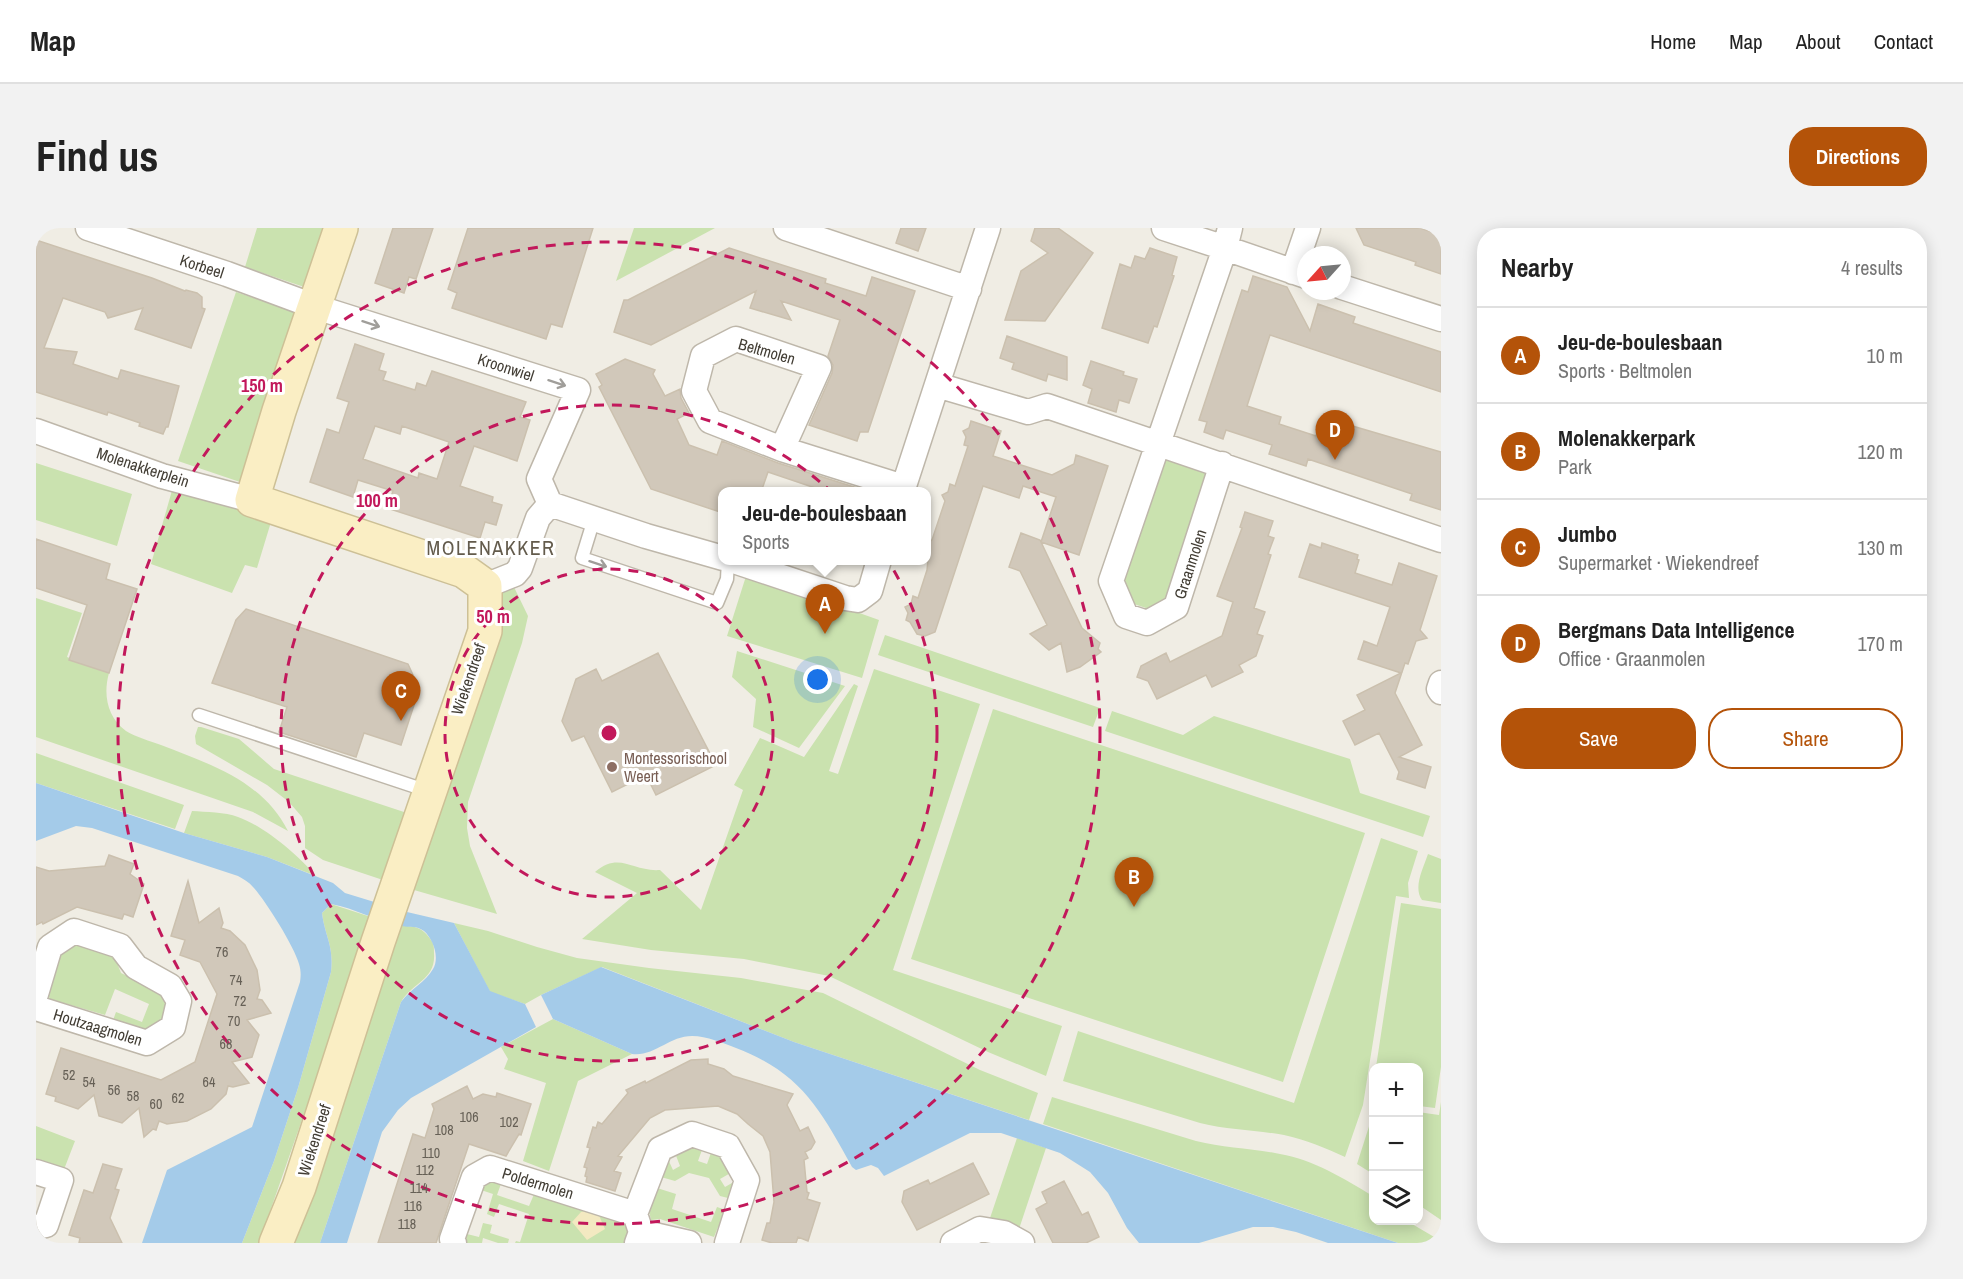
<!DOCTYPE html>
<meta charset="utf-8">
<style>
:root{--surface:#fff;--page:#f2f2f2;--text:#222;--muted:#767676;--line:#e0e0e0;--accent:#b45309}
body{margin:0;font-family:"Archivo Narrow",sans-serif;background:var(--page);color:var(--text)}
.controls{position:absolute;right:18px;bottom:18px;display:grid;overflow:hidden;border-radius:12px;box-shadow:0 3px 15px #0003}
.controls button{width:54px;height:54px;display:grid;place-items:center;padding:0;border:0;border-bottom:2px solid var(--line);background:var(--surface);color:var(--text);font:30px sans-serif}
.compass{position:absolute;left:1261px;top:18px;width:54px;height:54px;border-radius:50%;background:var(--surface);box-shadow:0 3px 15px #0003;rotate:243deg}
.you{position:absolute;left:782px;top:452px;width:21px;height:21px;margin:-15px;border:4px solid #fff;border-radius:50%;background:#1a73e8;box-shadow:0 0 0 9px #1a73e833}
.badge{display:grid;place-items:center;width:39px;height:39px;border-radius:50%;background:var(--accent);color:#fff;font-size:20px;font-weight:700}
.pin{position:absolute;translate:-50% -50px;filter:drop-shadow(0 2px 3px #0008)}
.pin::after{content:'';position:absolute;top:32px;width:21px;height:18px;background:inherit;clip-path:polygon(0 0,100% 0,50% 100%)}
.popup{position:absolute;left:682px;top:259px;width:213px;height:78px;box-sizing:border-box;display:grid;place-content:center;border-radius:12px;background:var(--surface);filter:drop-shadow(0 2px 4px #0005);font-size:20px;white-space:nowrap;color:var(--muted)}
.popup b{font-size:22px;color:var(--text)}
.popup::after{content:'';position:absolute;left:50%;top:100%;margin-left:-12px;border:12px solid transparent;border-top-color:var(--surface)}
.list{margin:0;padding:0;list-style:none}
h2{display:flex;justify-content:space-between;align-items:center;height:78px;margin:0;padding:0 24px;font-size:26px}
h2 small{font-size:20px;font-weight:400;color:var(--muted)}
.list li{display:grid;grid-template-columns:39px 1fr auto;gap:18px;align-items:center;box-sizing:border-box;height:96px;padding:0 24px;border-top:2px solid var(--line)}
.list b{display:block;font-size:22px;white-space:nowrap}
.list p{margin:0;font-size:20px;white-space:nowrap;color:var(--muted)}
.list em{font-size:20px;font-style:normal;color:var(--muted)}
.actions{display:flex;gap:12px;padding:18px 24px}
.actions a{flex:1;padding:14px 0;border:2px solid var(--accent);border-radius:24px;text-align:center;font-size:21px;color:var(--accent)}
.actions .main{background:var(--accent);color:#fff}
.icon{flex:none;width:33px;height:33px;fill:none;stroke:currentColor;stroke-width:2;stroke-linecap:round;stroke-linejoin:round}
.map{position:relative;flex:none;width:1405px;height:1015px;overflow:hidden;border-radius:24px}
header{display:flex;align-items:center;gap:36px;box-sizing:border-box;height:84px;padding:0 30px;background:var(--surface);border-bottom:2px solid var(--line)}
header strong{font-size:28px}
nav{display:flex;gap:33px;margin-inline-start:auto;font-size:21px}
.intro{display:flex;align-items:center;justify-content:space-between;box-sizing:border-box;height:144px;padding:0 36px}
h1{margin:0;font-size:42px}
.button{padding:15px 27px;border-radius:24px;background:var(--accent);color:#fff;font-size:21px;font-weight:700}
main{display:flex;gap:36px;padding:0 36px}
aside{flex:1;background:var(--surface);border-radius:24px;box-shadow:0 3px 15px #0003}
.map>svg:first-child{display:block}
.green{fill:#cae2af}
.sand{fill:#f3e9c1}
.water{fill:#a4cbe9}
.building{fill:#d1c8ba;stroke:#cbc0ae;stroke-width:1.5;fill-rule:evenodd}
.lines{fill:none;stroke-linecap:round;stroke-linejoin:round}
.lane-casing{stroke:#beb7aa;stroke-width:15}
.street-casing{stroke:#beb7aa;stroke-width:27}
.secondary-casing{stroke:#cdc096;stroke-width:36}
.lane{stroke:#fff;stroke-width:12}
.street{stroke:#fff;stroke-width:24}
.secondary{stroke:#faeec4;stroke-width:33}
.oneway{stroke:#a09e9a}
.ring{fill:none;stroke:#c2185b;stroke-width:3;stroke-dasharray:10 8}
.education-dot{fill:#8d6e63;stroke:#fff;stroke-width:2}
.labels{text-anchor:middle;stroke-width:6;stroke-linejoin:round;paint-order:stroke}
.number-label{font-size:14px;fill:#666056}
.street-label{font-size:16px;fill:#423d34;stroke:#fff}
.education-label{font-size:16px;fill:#785e54;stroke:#fff;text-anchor:start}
.quarter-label{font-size:20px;letter-spacing:1.5px;fill:#635b4c;stroke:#fff}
.centre{fill:#c2185b;stroke:#fff;stroke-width:3}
.ring-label{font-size:18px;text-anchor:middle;font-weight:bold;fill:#c2185b;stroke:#fff;stroke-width:6;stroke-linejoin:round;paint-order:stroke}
</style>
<header>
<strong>Map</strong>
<nav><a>Home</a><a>Map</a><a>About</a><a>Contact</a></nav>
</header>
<div class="intro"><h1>Find us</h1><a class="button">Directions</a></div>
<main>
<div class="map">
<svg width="1405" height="1015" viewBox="0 0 1405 1015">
<rect width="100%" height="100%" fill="#f0ede4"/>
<path class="green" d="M221,0h70l-20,60 -62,-21z
M598,0h81l-99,53z
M200,64l63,21 -56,170 -65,-22z
M1123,229l50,16 -41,127 -16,10 -24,-8 -9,-19z
M0,235l96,31 -15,52 -81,-26z
M137,259l76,25 22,10 -14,46 -12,-3 -13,28 -81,-29z
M711,345l132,47 -17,58 -135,-42z
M477,357l15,31 -6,27 -54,159 -1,26 3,18 27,68 -83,-24 84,-249 5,-21v-27z
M0,370l46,15 -15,44 42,16c-6,21 -2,44 17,58 10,6 24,10 35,14 48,19 101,35 127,86l-35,-19 -217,-75z
M849,407l215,73 -7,19 -215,-72z
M701,423l108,35 -46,62 -46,-21 3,-28 -24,-22z
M838,441l106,35 -87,266 169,56 -16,50 -58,-24 -159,-76 -85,-17 -93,-9 -69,-11 55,-46 -42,-21c25,-21 37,0 65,-2l41,40 42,-120 -9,-5 26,-47 44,19 50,-73 4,2 -29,85 9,3z
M957,481l372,124 -82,249 -372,-123z
M1076,483l71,24 31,-19 136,43 10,34 70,23 -7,21 -318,-106z
M162,499h3l38,12 35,30 133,44 -24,67 -60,-20 -18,-12v-22l-3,-9 -13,-15 -22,-17 -71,-41 -1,-8z
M0,525l148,52 -9,24 -139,-46z
M156,583c14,1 33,1 46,6 26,9 60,38 78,59l-49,-19 -83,-24z
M1345,610l37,13 -10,32 1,15 -13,-2 -33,209 -18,52c-19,-9 -39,-17 -61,-22 -28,-5 -56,-5 -84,-12l-137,-42 15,-50 216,72z
M1392,626l13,5v44l-19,-3c-9,-13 1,-31 6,-46z
M1365,675l40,6v158l-6,41 -16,-2 -1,-38 -42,-1z
M295,676l40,13 -6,22 -106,304h-17l32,-82 24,-73 33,-116c3,-27 -6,-35 -9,-59z
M418,695l34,8 49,16 40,11 72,10 92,10 82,15 157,77 58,23 -9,27 -235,-78 -192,-75 -61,28 -16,9 -35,-12z
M366,698c14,0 21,2 29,14 3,4 3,7 3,13 2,27 -20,28 -33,49l-81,241h-34z
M39,712l37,10 9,23 41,20 5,14 -7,20 -15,8 -33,-12 4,-11 26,10 7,-18 -34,-15 -10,26 -55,-16 -6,-10 14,-40z
M517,791l79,35 -54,27 -29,90 -26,-10 23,-78 -42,-14 4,-10 -7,-12z
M1016,869l144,44c27,7 56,7 84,13 34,6 63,24 93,42l1,24 33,1 34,20v2h-43l-355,-119z
M1405,874v118l-22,-15 -1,-93 21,3z
M1337,886v60l-16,-10z
M0,898l39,15 -12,31 -27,-10z
M981,910l29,10 -28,84 -29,-11z
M656,915l11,4 -5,14 9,3 5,-14 12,2 10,19 -14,8 5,8 14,-8 -7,20 -12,-3 -11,-18 -20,-5 -14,8 -14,-4 6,-20 6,13 7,-4 -5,-13z
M455,949l11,4 -5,14 32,11 6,-14 88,26 8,11 -7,14h-109l1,-2 4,1 9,-28 -30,-10 -5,13 -7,-3 6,-20 -15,-5z
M621,960l19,6 -4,15 39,13 6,-15 12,4 -6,18 -5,-2 -4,10 -54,-18 -9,1 -2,-9z
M447,995l9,2 -2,8 19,6 -1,4h-10l-15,-5 -1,5h-19v-10l16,4z"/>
<path class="sand" d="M554,981l7,2 8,18 -18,11 -15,-18 9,-10z"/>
<path class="water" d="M0,555l148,50 83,24 66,26 12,10 62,19 47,11 36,68 35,13 11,23 -125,71 -13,12 -16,22 -35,111h-27l81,-241c9,-13 25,-20 32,-33 7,-12 0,-30 -9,-38 -8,-6 -14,-3 -22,-5 -25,-4 -47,-18 -71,-22l-9,9c3,24 12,32 9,59l-33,116 -24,73 -32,82h-100l25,-73 85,-43 48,-145c1,-6 1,-12 -1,-18 -5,-18 -34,-64 -46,-77 -4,-5 -10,-8 -15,-11l-146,-48 -16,-2 -40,15z
M565,739l193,75 604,201h-70l-32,-11 -23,-5h-20l-54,16h-60l-12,-15 -19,-35 -18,-21 -30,-19 -59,-20h-31l-86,43 -6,-8 -7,-3 -15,5 -4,-3c-32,-58 -51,-94 -116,-119 -13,-5 -29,-12 -44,-12 -23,0 -38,21 -60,18l-79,-35 -12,-24z"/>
<path class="building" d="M357,0h40l-17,51 -7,-2 -5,16 -29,-10z
M432,0h125l-31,99 -11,-3 -5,15 -94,-31 5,-15 -9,-4z
M865,0h25l-8,23 -22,-8z
M999,0h23l35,25 -48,68 -40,-1 16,-49 27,-18 -17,-12z
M1320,0h64l21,7v39l-26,-9 1,-3 -52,-17z
M0,12l116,38 33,13 1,-1 11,3 5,4v11l3,1 -14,39 -56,-19 8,-21 -35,10 -3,-6 -42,-14 -19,50 33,4 -4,12 45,15 3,-9 58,16 -11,41h-2l-3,7 -24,-8 1,-3 -32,-11 -1,3 -71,-23z
M693,20l97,31 -1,4 41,13 6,-19 43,14 -47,141h-8l-3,9 -48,-16 23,-52 1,-8 -5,-9 12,-36 -59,-19 10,19 -41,-12 6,-17 -105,54 -37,-13 10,-32h4z
M1114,20l27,9 -5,18 2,1 -17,51 -3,-1 -6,17 -46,-15 18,-64 11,4 4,-12 10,3z
M1217,48l34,11 23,44 8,-27 37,13 -2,6 88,29v40l-171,-57 -23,71 34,11 -2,7 37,12 4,-13 10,3 2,-6 109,32v58l-31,-10 2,-6 -104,-35 -2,7 -37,-12 3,-9 -46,-15 -3,9 -19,-7 3,-10 -8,-2 43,-130 6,2z
M971,108l60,21v23l-19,-6 -2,7 -34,-12 2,-6 -14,-5z
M319,116l29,10 -5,16 7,2 -3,8 32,10 2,-7 9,3 6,-15 94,31 -6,15 10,3 -13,41 -43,-15 -14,40 33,11 -1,5 10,3 -6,20 -11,-3 -5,16 -93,-30 6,-17 -35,-11 -5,17 -43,-15 17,-53 12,4 10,-31 -12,-4zM339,198l25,8 2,-8 47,16 -12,37 -18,-6 -1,5 -55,-19z
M589,131l30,11 -2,4 12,22 15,-7 1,9 8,15 -12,6 12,26 28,10 5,-14 56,22 92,29h-43l-59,-20 -7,20h-38v21l-72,-24 -52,-102 3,-2 -6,-11z
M1055,133l33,11 -1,3 14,4 -8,24 -10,-3 -3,12 -28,-9 4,-14 -9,-4z
M935,193l30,10 -8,25 59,19 22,-11 2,-9 32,11 -29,89 -38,-13 41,86 18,15 -2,6 3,3 -21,15 -13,5 -6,-29 -12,7 -19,-16 17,-9 -27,-54 -11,-4 12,-34 19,7 1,2 15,-45 -33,-11 -4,12 -36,-12 -48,146 -10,4 -8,-2 -7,-12 -4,-2 2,-7 -3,-6 6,-3 2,-8 5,2 9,-28 2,-21 -2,-6 5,-3 13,-39 -3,-6 6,-3 2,-8 5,2 13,-40 -4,-1 2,-8 -3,-6 6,-3z
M1209,284l28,9 -5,15 6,2 -6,16 3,1 -17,53 11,4 -8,22 6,2 -7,20 -17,9 4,7 -31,15 -6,-12 -49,24 -9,-18 -11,-4 4,-11 25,-13 4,9 52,-26 11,-34 -16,-6 25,-68 -2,-1z
M0,311l74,25 -4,15 31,10 -28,84 -40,-13 18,-55 -51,-17z
M1286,315l36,12 -1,4 2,1 -4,13 37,12 7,-22 38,13 -17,54 7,8 -11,3 -8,23 -3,-1 -10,30 27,52 -23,12 32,10 -6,21 -28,-9 2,-7 -20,-39 -24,12 -12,-24 22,-11 -8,-15 44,-22 -43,-14 6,-18 13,5 13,-39 -91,-30 11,-33 11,4z
M210,381l162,55 10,22 -4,13h2l-15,46 -37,-12 -8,24 -77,-25 8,-25 -75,-24 24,-63z
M622,425l58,112 -60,30 -10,-20 -34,17 -28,-56 -12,5 -10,-20 14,-42 20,-10 6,12z
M73,627l25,9 -4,10 14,10 -11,33 -9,-3 -2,5 -45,-12 -34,17 -1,-2 -6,3v-58l13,4 56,-5z
M152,653l11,42 20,-15 4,15 -2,5 9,3 15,14 12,25 3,20 -3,9 5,1 9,13 -24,7 12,15 -7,22 -20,5 17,21 -16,4 -5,-1 -2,8 -15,15 -24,12 -20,3 -8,-3 -3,9 -3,-1 -9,8 -5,-29 -17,15 -23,-7 -5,-21 -16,14 -23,-8 1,-4 -10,-3 15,-46 100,32 34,-18 22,-68 -17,-32 -20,-7 5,-15 -14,-4z
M672,831v5l16,5 9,7 60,18 -6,11 13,26 8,-4 7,15 -4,7 -6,3 3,6 -4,2 3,32 2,1 -2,6 13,4 -12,38 -10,-4 -2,6h-24l-10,-3 5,-17h3l4,-21 -4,-50 -7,-16 -15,-12 -11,-10 -19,-8 -53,4 -15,8 -32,38 4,1 -8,14 7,2 -6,18 -29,-9 1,-5 -2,-1 2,-8 -3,-1 6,-19 -3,-1 6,-20 3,1 2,-6 4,2 26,-31 -2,-3 19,-9 1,2 45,-23z
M431,858l6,13 10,-5 13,3 1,-4 34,11 -10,31 -2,-1 -13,22 -37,-12 -33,99h-58l35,-109 12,4 9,-29 -2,-5z
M937,935l16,31 -72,36 -15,-28 2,-11 24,-11 2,4z
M67,936l19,5 -7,20 4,1 -9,28 12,25h-43l1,-5 -11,-3 15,-45 9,3z
M1028,953l18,34 6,-3 11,25 -13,6h-33l-17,-34 11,-6 -5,-11z"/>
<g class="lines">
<defs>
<path id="lane" d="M558,291l-12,39 135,45 10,-24 1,-19
M163,487l229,76"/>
<path id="street" d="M52,0l139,46 89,33 262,83 -39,89 11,25
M750,0l183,61
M1128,0l61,20 5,-20
M1257,44l15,-44
M1306,59l99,32
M700,111l83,28 -37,82 -72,-28 -16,-30 9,-35z
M901,157l91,27 19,-6 394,134
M0,203l126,45 90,24
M746,221l121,38
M1186,236l-46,143 -29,16 -21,-7 -15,-35 114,-333 81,28
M866,264l86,-264
M695,332l114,38 13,2 12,-9 9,-31
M449,358l30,-12 5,-6 18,-50 12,-14 96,32 77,22
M1405,455l-2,6 2,3
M0,766l14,-47 24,-16 46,15 16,21 34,19 9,15 -6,26 -26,16 -111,-35
M0,944l25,8 -15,45 -10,2
M605,1004l-6,-18 25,-65 32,-15 36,12 19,34 -20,63
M418,1015l-2,-4 22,-62 16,-9 145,46
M601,1015l4,-11 48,11
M917,1015l27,-14 24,4 18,10"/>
<path id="secondary" d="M240,1015l23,-56 79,-245 107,-311v-45l-21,-15 -212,-71 27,-89 62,-183"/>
</defs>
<use href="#lane" class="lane-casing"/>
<use href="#street" class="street-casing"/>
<use href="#secondary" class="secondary-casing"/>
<use href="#lane" class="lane"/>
<use href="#street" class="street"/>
<use href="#secondary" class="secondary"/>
</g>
<defs><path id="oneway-shaft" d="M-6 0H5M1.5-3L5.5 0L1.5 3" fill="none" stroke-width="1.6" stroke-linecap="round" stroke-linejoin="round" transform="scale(1.5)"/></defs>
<g class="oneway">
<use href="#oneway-shaft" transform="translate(335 96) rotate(18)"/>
<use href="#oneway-shaft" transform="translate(521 155) rotate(18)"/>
<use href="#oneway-shaft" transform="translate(562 336) rotate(18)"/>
</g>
<g class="ring">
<circle cx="573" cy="505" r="164"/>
<circle cx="573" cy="505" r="328"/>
<circle cx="573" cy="505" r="491"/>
</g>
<circle class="education-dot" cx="576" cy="539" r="6"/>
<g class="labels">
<g class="number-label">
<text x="186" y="729">76</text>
<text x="200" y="757">74</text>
<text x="204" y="778">72</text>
<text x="198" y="798">70</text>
<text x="190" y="821">68</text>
<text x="33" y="852">52</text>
<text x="53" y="859">54</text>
<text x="173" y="859">64</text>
<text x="78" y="867">56</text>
<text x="97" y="873">58</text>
<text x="142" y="875">62</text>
<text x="120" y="881">60</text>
<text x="433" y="894">106</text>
<text x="473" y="899">102</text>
<text x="408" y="907">108</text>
<text x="395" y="930">110</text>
<text x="389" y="947">112</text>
<text x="383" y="965">114</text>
<text x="377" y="983">116</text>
<text x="371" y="1001">118</text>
</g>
<g class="street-label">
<text transform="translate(166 38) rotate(18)" y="6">Korbeel</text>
<text transform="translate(731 123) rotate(16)" y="6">Beltmolen</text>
<text transform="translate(470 139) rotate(18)" y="6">Kroonwiel</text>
<text transform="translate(107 239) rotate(18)" y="6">Molenakkerplein</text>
<text transform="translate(1154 336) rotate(-72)" y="6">Graanmolen</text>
<text transform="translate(432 451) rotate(-71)" y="6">Wiekendreef</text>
<text transform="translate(62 799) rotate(17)" y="6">Houtzaagmolen</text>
<text transform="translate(278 912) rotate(-72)" y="6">Wiekendreef</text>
<text transform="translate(502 955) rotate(17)" y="6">Poldermolen</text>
</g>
<g class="education-label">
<text x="588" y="536">Montessorischool<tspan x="588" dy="18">Weert</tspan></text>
</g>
<g class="quarter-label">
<text x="455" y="327">MOLENAKKER</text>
</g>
</g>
<circle cx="573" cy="505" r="9" class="centre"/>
<g class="ring-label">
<text x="226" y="164">150 m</text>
<text x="341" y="279">100 m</text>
<text x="457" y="395">50 m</text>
</g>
</svg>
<div class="controls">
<button>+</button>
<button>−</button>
<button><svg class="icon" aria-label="layers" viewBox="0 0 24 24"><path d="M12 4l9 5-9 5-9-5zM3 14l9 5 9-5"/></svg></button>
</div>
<svg class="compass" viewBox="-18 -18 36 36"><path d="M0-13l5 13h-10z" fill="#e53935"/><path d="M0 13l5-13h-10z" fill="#767676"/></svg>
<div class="you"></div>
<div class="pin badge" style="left:789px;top:406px">A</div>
<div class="popup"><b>Jeu-de-boulesbaan</b>Sports</div>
<div class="pin badge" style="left:1098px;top:679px">B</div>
<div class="pin badge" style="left:365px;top:493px">C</div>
<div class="pin badge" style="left:1299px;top:232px">D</div>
</div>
<aside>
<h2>Nearby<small>4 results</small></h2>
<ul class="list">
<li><span class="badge">A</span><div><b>Jeu-de-boulesbaan</b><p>Sports · Beltmolen</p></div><em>10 m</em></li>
<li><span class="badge">B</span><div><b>Molenakkerpark</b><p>Park</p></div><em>120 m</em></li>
<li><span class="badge">C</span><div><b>Jumbo</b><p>Supermarket · Wiekendreef</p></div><em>130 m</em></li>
<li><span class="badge">D</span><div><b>Bergmans Data Intelligence</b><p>Office · Graanmolen</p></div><em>170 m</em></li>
</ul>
<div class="actions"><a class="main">Save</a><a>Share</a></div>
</aside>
</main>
